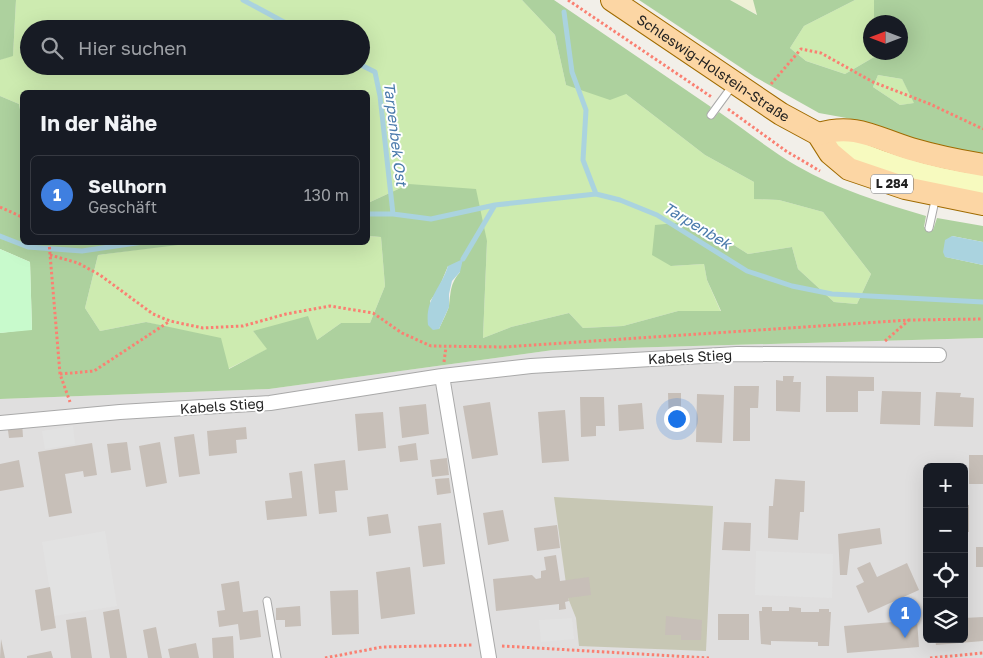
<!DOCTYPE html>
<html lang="de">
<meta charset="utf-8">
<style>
:root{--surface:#171b24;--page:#242831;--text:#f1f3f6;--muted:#9ea1a6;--line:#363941;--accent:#2563eb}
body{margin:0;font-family:"Golos Text",sans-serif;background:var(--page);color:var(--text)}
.controls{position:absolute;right:15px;bottom:15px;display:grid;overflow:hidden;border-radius:8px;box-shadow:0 5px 20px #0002}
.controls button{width:45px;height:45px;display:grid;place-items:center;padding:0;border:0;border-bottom:1px solid var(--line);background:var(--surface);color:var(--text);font:25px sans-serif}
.compass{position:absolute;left:863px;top:15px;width:45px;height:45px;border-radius:50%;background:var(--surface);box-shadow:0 5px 20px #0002;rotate:270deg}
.you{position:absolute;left:676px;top:418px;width:18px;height:18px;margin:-12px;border:4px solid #fff;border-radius:50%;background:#1a73e8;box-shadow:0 0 0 8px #1a73e833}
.badge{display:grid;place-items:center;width:32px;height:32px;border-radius:50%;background:var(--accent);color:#fff;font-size:16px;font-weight:700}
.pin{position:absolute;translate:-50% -41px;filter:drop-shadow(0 1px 2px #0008)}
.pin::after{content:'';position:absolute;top:26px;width:18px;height:15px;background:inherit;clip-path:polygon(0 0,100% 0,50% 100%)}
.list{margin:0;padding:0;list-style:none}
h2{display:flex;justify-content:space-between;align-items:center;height:65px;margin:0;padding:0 20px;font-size:21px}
h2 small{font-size:16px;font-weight:400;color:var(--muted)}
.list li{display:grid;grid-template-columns:32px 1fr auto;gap:15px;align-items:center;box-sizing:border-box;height:80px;margin:0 10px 10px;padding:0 10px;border:1px solid var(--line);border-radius:8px}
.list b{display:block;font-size:19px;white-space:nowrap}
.list p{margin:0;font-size:16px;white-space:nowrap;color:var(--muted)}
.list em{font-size:16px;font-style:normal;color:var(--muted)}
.icon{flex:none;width:28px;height:28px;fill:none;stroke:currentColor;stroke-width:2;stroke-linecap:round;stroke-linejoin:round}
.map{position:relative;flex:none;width:983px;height:658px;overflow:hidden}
.search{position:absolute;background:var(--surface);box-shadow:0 5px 20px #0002;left:20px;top:20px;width:350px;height:55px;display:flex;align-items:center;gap:12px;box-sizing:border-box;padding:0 18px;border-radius:28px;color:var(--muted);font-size:19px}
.panel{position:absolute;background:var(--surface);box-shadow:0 5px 20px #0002;left:20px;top:90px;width:350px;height:155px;border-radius:8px}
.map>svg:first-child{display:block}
.residential{fill:#e0dfdf;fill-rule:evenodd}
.construction{fill:#c7c7b4}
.farmland{fill:#eef0d5}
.grass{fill:#cdebb0;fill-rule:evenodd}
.forest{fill:#add19e;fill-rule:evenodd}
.park{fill:#c8facc}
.parking{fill:#e2e2e2}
.water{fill:#aad3df}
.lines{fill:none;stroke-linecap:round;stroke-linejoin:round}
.stream{stroke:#aad3df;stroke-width:5}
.building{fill:#c7bfb8}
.service-casing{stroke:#a9a9a9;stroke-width:9}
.minor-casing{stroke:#a9a9a9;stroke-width:16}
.secondary-casing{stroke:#707d05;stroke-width:22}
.primary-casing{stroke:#a06b00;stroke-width:24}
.path{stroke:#fa8072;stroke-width:3;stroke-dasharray:2.5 2.5;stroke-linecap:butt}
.service{stroke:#fff;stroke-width:7}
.minor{stroke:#fff;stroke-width:14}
.secondary{stroke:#f7fabf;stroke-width:20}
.primary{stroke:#fcd6a4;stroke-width:22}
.labels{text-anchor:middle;stroke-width:4;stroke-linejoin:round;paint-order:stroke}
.shield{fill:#fff;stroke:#646464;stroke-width:1}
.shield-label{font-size:12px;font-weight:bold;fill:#222}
.street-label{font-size:14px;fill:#222;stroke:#fff}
.water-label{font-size:15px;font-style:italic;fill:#4a7aab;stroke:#fff}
</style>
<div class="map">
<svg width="983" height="658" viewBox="0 0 983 658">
<rect width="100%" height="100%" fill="#f2efe9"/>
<path class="residential" d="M983,338v320h-983v-259l269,-10 284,-39zM927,467h37v172h-37z"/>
<path class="construction" d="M554,497l159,9 -7,145 -127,-5 -3,-28 -8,-20z"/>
<path class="farmland" d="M730,0h23l5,15z"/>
<path class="grass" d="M16,0h506l33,35 11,50 60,9 79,61 49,27 1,17 24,1 44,12 48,62 -14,30 -23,-2 -36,-33 -6,-22 -44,7 -52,-33 -25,45 33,-2 3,16 14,32 -43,-1 -55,15 -40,2 -14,-15 -58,14 -28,11 4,-97 -78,-57 -41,19v-111h-346v28l-3,-16 -19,-8v-36l13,-5zM29,29h332v37h-332z
M855,0h19v20l4,2h-8v30l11,1 -36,21 -39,-13 -16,-13 14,-22z
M878,75l24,4 13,24 -15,2 -27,-18z
M368,236l13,1 4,49 -15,37h-29l-24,17 -64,-9 15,18 -40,20 -55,-40 -27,-7 -46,9 -15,-23 13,-53 96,-13h174z"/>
<path class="forest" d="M0,0h16l-3,56 -13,4z
M522,0h32l157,107 -4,7 7,4 5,-6c26,18 51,38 78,54 40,23 85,37 129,50l-2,11 9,3 4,-12 46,8v16l-31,-6 -6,21 37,8v73l-430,12 -284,39 -269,10v-66l32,-4 -2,-67 -30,-13v-153l19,8 3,16v122l172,1 -96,12 -13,53 15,23 46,-9 75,16 8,31 38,-20 -14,-18 55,-15 9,24 24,-17h29l15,-37 -4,-49 -13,-1v-33l41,-19 67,5 11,52 -4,97 28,-11 58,-14 14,15 40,-2 55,-15h43l-14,-31 -3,-16 -33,2 -19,-11 3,-30 41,-4 52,33 44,-7 6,22 36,33 23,2 14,-30 -48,-62 -44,-12 -25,-1v-17l-49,-27 -79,-61 -16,6 -44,-15 -11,-50zM448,266l12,6c-10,12 -9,19 -11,34 -2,7 -7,16 -10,23l-9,-28 8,-11z
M639,0h91l27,15 -4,-15h102l-51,26 -14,22 16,13 39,13 36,-21 19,-1v-30h-22l-4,-2v-20h109v156l-63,-12 -57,-23 -44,-8 -64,-36zM878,75l24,4 12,24 -14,2 -27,-18z"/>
<path class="park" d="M0,249l30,13 2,68 -32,3z"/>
<path class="parking" d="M73,426l2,18 -30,5 -3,-18z
M105,531l12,75 -63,10 -12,-74z
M756,551l77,3 -1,44 -77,-3z
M572,618l2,21 -33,3 -2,-22z"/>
<path class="water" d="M952,236l31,6v23l-38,-8 -2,-5 2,-12z
M463,259l-3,13 -8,9 -3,13v13l-10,22 -6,1 -5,-5c-3,-26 12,-35 20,-59z"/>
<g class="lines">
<path class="stream" d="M243,0l54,29
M564,12l8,60 14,38 -3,50 13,34
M361,65l14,7 5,24 13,118
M368,214h25l38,5 64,-14 101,-11 24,6 37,15 90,56 45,15 40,8 151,8
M0,236l28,11 54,4 61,-9
M463,259l32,-54"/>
</g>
<path class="building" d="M783,376h11l-1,6h8l-1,30 -24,-1v-31l7,1z
M826,376l48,1v14h-16v21h-32z
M734,386h25l-1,22h-8v33h-17z
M882,391l39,1 -1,33 -40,-1z
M936,392l25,1 -1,4 14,1 -1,29 -39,-1z
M668,393h13v34h-12z
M697,394l27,1 -2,48 -26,-1z
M580,397h24l1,29h-9v10l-15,1z
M490,402l8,53 -26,4 -9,-53z
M642,403l2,26 -25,2 -1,-26z
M426,404l3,30 -27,4 -3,-31z
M565,410l4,51 -27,2 -4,-51z
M383,412l3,36 -28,3 -3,-37z
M22,422l1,15 -14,1 -2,-15z
M246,427l1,12 -11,1 1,13 -28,3 -2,-25z
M194,434l6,40 -21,3 -5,-40z
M127,442l4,28 -20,3 -4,-29z
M160,442l7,41 -21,4 -7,-41z
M92,443l5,32 -13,2 -1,-6 -18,3 7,39 -23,4 -11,-65z
M416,443l2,17 -18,2 -2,-16z
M969,455h14v29h-14z
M447,458l2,17 -17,2 -2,-17z
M19,460l5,27 -24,4v-27z
M345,460l3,30 -13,1 2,21 -18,2 -5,-50z
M302,471l5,45 -40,4 -2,-19 27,-3 -3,-25z
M449,478l2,15 -14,2 -2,-16z
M775,479l30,2 -1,31h-4l-2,28 -30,-2 1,-32h4z
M964,505h5v27h-5z
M503,510l6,31 -21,4 -5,-32z
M388,514l3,19 -22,3 -2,-19z
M724,522l27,1 -1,28 -28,-1z
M441,523l4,41 -22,3 -5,-41z
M557,525l3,23 -23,3 -3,-23z
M880,528l2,16 -32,5 -3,26h-7l-2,-41z
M976,547h7v20h-7z
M964,554h2l2,19h-4z
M556,555l4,26 29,-4 2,18 -23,3 1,3 -4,1 1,7 -7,1v-6l-63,7 -3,-32 39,-4 4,4 5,-1v-7l5,-1 -2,-13z
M870,562l7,15 30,-14 12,27 -51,23 -12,-27 8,-4 -7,-14z
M410,567l5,47 -34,5 -5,-47z
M239,581l4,31 15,-2 3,27 -21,3 -2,-16 -19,3 -2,-16 8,-1 -4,-26z
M964,584h3l1,18 -4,1z
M50,587l6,41 -15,3 -6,-41z
M358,590l1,44 -27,1 -2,-44z
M300,606l1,20 -16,1v-7h-9v-12z
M762,607h10v4h17v-4l12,1v4h18v-3h10v3h2l-2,34h-11v-4l-47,-1v4l-10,-1 -2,-33h3z
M119,609l8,49h-17l-7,-46z
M718,614h31v26h-31z
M666,616l36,4 -1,20h-20v-5h-16z
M86,617l6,41h-21l-5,-38z
M983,617v24l-47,4 -1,-6h29v-21z
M917,620l2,27 -72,6 -3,-27z
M156,627l6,31h-14l-5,-28z
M233,636l1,22h-21l-1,-20z
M1,639l4,19h-5z
M196,643l3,15h-29l-2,-9z
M51,651l2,7h-26v-2z"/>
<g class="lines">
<defs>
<path id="service" d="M711,115l22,-30
M929,228l7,-32
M267,601l10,57"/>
<path id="minor" d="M442,376l47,282
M0,423l120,-11 150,-9 172,-27 89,-10 206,-12 202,1"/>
<path id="secondary" d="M818,134c51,25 108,44 165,51"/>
<g id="primary">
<path id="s1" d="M612,0l169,114 37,20 12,19 19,16 56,19 78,16"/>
<path d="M818,134c38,-11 57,4 93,15 24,7 48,12 72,16"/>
</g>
</defs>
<use href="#service" class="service-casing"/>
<use href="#minor" class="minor-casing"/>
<use href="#secondary" class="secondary-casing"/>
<use href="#primary" class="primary-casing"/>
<path class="path" d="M568,0l145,98
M771,84l30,-35 20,4 52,29 57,22 53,25
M728,109l58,42 34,20
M0,207l22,10
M49,242l11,132 10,28
M50,255l28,8 22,12 53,39 17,7 33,7 40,-2 43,-12 44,-8 43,7 29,20 29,13 73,1 405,-27 74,-1
M885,341l24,-21
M444,362l2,-15
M60,374l34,-3 76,-50
M502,646l207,12
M325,658l57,-11 91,-2
M930,658l53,-5"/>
<use href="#service" class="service"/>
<use href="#minor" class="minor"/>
<use href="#secondary" class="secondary"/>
<use href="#primary" class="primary"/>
</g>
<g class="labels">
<rect class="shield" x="871" y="174.5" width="42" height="19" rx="4"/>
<g class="shield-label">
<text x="892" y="188">L 284</text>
</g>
<g class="street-label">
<text dy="5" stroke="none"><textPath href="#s1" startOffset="122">Schleswig-Holstein-Straße</textPath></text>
<text transform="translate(690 357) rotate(-3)" y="5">Kabels Stieg</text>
<text transform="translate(222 406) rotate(-4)" y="5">Kabels Stieg</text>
</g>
<g class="water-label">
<text transform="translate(395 134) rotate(83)" y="5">Tarpenbek Ost</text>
<text transform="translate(697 226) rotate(31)" y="5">Tarpenbek</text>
</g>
</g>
</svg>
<div class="controls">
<button>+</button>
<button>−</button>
<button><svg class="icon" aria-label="locate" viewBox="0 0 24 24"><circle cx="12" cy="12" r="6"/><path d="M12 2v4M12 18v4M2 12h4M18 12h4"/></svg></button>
<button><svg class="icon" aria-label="layers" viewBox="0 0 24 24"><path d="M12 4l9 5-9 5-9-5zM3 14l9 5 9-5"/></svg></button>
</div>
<svg class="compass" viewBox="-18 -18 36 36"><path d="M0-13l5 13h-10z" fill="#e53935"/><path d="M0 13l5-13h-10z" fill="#9ea1a6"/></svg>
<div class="you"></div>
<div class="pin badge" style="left:905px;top:638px;background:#3f7fe0">1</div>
<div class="search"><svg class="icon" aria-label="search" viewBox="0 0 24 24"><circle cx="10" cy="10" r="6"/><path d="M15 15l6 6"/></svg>Hier suchen</div>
<section class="panel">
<h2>In der Nähe<small></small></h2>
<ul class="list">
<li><span class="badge" style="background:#3f7fe0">1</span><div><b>Sellhorn</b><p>Geschäft</p></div><em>130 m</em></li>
</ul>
</section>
</div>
